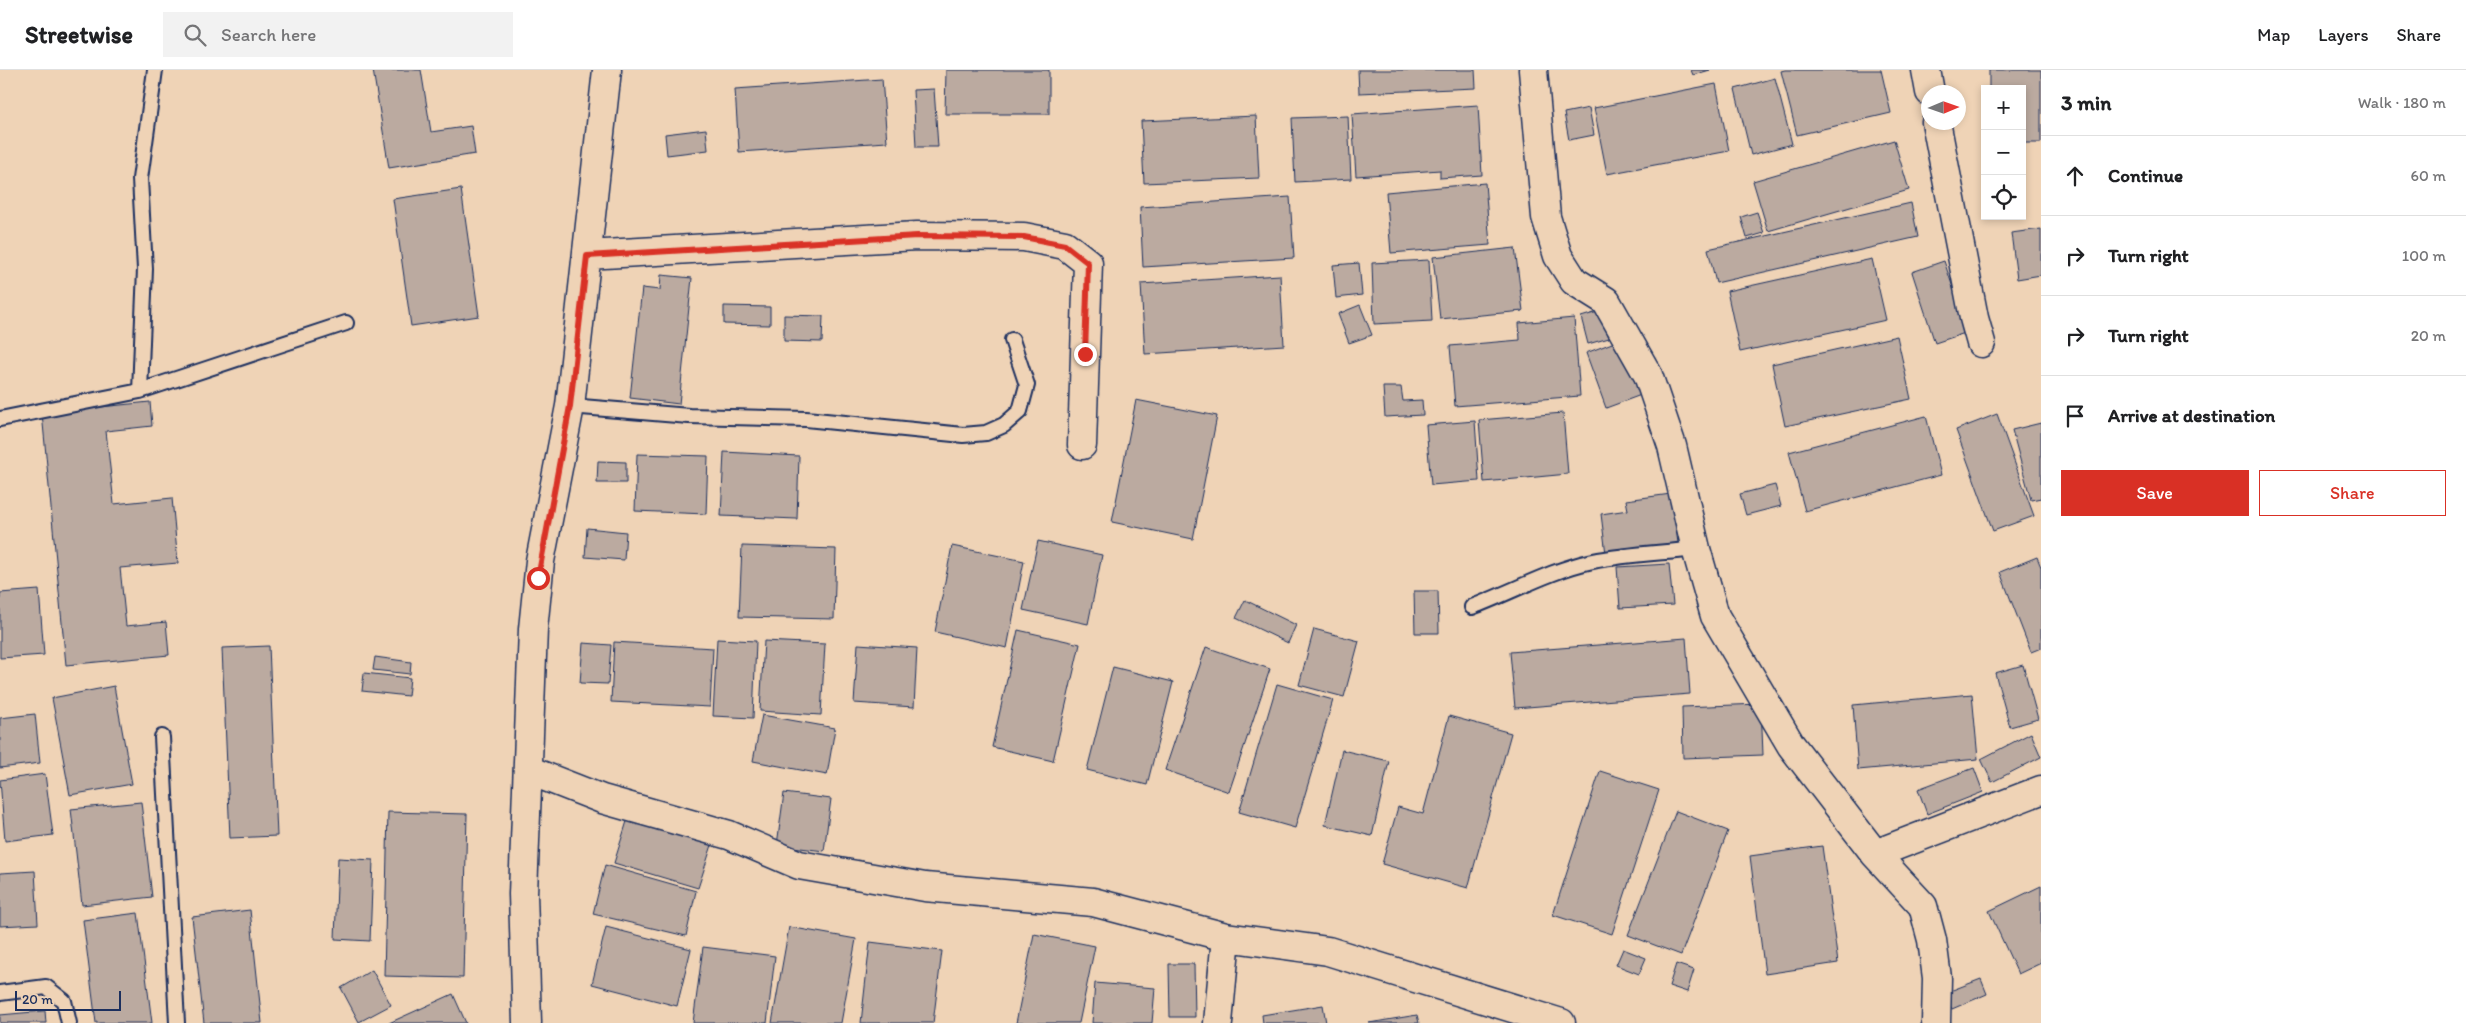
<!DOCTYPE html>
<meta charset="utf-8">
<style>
:root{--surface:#fff;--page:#f2f2f2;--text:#202124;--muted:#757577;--line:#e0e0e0;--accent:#d93025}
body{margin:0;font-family:Itim,sans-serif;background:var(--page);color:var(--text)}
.controls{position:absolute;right:15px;top:15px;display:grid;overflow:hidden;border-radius:0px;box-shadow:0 2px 8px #0003}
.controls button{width:45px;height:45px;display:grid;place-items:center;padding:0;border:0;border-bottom:1px solid var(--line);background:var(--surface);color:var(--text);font:25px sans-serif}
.compass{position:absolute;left:1921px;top:15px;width:45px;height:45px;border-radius:50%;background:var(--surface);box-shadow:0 2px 8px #0003;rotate:88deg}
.scale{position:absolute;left:15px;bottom:12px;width:106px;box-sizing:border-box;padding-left:5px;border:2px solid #1b2f5e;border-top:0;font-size:14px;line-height:18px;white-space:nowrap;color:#1b2f5e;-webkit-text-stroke:4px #efd3b6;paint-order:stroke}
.stop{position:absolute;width:15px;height:15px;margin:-11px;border:4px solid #d93025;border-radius:50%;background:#fff}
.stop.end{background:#d93025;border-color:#fff;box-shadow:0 1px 5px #0008}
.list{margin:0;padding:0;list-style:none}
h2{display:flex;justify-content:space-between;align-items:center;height:65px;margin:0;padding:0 20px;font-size:21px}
h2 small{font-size:16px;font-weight:400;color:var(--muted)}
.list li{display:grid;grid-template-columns:32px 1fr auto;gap:15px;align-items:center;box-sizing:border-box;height:80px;padding:0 20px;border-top:1px solid var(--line)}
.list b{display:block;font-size:19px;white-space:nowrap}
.list em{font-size:16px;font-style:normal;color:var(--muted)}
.actions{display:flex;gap:10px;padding:15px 20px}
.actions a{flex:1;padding:11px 0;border:1px solid var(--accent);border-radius:0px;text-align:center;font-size:18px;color:var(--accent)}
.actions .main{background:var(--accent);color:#fff}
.icon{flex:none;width:28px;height:28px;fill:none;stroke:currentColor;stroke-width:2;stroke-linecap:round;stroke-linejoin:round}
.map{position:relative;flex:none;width:2041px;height:953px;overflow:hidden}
header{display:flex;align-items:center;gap:30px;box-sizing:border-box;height:70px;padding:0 25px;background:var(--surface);border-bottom:1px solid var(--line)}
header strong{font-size:24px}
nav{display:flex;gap:28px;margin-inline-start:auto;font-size:18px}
.search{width:350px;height:45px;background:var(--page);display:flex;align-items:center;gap:12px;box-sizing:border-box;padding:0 18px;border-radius:0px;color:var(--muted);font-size:19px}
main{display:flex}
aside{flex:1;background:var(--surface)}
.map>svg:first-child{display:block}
.building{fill:#bbaaa0;stroke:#1b2f5e}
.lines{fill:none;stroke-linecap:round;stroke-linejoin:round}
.service-casing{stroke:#1b2f5e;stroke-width:18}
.minor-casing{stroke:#1b2f5e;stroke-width:31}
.service{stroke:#efd3b6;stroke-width:14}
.minor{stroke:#efd3b6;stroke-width:28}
.route{stroke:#d93025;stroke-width:6}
</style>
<header>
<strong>Streetwise</strong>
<div class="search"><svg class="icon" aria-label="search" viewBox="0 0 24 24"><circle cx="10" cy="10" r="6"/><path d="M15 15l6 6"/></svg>Search here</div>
<nav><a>Map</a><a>Layers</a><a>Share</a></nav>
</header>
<main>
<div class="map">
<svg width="2041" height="953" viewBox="0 0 2041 953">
<rect width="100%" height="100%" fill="#efd3b6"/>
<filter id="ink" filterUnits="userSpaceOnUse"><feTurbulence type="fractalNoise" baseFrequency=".02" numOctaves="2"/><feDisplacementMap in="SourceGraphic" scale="10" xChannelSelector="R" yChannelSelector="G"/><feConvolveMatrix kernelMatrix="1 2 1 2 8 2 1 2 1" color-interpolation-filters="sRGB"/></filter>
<g filter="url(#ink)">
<path class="building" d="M373,0h48l10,62 40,-6 4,28 -86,14z
M946,0h103v44h-104z
M1358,0h117l1,18 -117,5z
M1691,0h19l-17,5z
M1785,0h96l10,43 -94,22 -16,-64z
M1989,0h52v73h-19v-54h-33z
M1775,8l17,66 -41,11 -16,-66z
M882,9l5,63 -148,10 -4,-63z
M1716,14l13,67 -122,23 -13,-66z
M934,19l4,58h-22l-3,-57z
M1478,35l4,70 -42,3v-8l-84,6 -4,-62z
M1589,38l5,27 -25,5 -5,-27z
M1256,46l3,62 -115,5 -3,-62z
M1348,46l3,63 -56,3 -3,-64z
M706,59l2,21 -41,5 -2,-21z
M1894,70l15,50 -141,41 -15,-50z
M1485,113l5,62 -99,8 -5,-61z
M461,119l18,127 -68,10 -18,-127z
M1290,127l4,61 -151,9 -3,-60z
M1911,133l7,34 -202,46 -8,-34z
M1757,142l7,21 -17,5 -6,-21z
M2041,159v46l-24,4 -6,-46z
M1515,178l8,63 -83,8 -7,-62z
M1872,189l14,61 -146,32 -13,-61z
M1429,190l3,61 -58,3 -2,-61z
M1944,191l24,71 -33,11 -23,-71z
M1359,193l3,32 -26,3 -3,-33z
M661,205l31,3 -13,126 -49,-6 12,-110 18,2z
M1280,205l4,70 -139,9 -4,-70z
M1360,235l12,30 -23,8 -11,-29z
M724,236l46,1v18l-46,-1z
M1601,241l8,27 -21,6 -7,-27z
M784,245l39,1 -1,26 -38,-1z
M1574,248l6,78 -125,10 -5,-60 70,-6 -1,-17z
M1897,266l14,63 -126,27 -13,-62z
M1620,270l21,55 -35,13 -20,-55z
M1383,317h18l2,14 19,-1 1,15 -38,2z
M1136,330l81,16 -24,123 -81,-17z
M150,332l2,24 -46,5 8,73 58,-6 6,65 -58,5 6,58 40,-4 3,33 -103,10 -24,-252z
M1563,343l5,61 -84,8 -5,-62z
M1997,344l37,102 -41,15 -37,-101z
M1926,346l15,59 -136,36 -16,-59z
M1475,351l4,60 -48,4 -5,-60z
M2041,353v75l-10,2 -19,-70z
M724,382l75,4 -2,63 -76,-3z
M637,384l71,2 -2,58 -71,-3z
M598,391l28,1v21h-29z
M1775,415l6,21 -35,9 -6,-21z
M1671,424l7,49 -72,11 -5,-40 27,-4 -2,-10z
M587,458l39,4 -2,28 -39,-3z
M1038,471l64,14 -14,69 -65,-14z
M742,476l94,3 -2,70 -95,-2z
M952,476l72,15 -17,87 -72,-16z
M2037,487l4,10v81l-10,4 -31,-80z
M1669,494l4,41 -53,3 -3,-41z
M39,520l5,65 -44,3v-65z
M1414,521h24l1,42h-24z
M1245,530l51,25 -8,18 -52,-25z
M1314,559l45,12 -15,56 -45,-12z
M1018,560l62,14 -27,117 -61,-14z
M1686,568l4,56 -175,14 -5,-56z
M717,569l39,2 -3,77 -40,-2z
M764,571l61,3 -4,71 -61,-4z
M614,572l99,6 -3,59 -99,-5z
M583,573l28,2 -3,39 -28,-1z
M858,574l59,4 -3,59 -60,-4z
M269,576l8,190 -47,2 -8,-190z
M1206,577l64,22 -41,123 -64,-22z
M375,587l36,5 -1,12 -37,-4z
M2023,595l15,54 -28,8 -15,-54z
M1113,597l60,15 -26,103 -60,-15z
M364,603l46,5 -2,18 -46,-5z
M1277,614l56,16 -38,128 -56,-16z
M114,616l18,98 -62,11 -18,-97z
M1972,624l6,65 -120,11 -5,-65z
M1761,634l2,51 -80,3 -1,-51z
M35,644l5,49 -40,5v-50z
M762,645l73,13 -8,47 -74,-14z
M1449,646l62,17 -43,155 -86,-24 16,-57 25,7z
M2031,663l10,24 -49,25 -11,-23z
M1342,680l47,11 -17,75 -47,-11z
M1974,698l9,24 -56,22 -9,-25z
M1600,701l59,19 -47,144 -59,-19z
M45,704l8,61 -48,6 -5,-61z
M784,723l47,6 -7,52 -47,-6z
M141,732l11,95 -70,8 -11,-96z
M1676,741l52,20 -47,124 -53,-20z
M388,742l79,2 -4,164 -79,-2z
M628,748l84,27 -14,43 -84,-25z
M1822,776l16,117 -73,11 -15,-118z
M338,788l35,2 -3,81 -35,-2z
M605,795l91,26 -10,45 -93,-22z
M35,801l3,53 -38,2v-53z
M2041,816v77l-23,11 -29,-63z
M250,840l12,113h-58l-12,-106z
M138,843l14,110h-56l-13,-103z
M606,857l85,22 -14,57 -85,-22z
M789,857l67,12 -15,84h-69z
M1034,864l61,12 -16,77h-63z
M870,872l72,9 -9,72h-72z
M703,877l72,9 -8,67h-74z
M1623,879l23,9 -7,16 -23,-9z
M1169,894h25l1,53h-25z
M1676,894l18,6 -7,22 -18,-6z
M372,900l19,35 -32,17 -18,-34z
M1981,909l6,15 -35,15 -7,-16z
M1095,913l60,5 -3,35h-60z
M453,924l13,29h-77z
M1323,935l3,18h-63l-1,-8z
M45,941l1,12h-46v-8z
M1417,945l2,8h-50z"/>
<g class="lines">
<defs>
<path id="service" d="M140,321l5,-122 -5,-90 15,-109
M570,336l119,10 117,3 157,16 23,-2 18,-8 16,-14 7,-26 -15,-45
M0,349l140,-28 206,-68
M1472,537c40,-15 79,-37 121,-46 34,-7 69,-8 103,-12
M162,667l15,286
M0,923l46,-6 18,14 5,22"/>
<path id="minor" d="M1533,0l13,147 12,39 16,25 32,20 42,74 24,71 24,103 19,67 76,129 84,109 48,52 9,34 5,38 -1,45
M1926,0l4,22
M1936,52l38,196 7,25
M587,185l330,-19 107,1 41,8 23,18 -6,182
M528,700l74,29 127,36 70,30 126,22 168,15 133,35 102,14 233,72
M1875,784l166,-64
M527,953l-4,-129 10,-265 7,-68 30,-155 37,-336
M1218,953l8,-86"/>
</defs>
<use href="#service" class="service-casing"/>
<use href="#minor" class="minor-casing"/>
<use href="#service" class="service"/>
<use href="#minor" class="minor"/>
</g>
</g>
<g class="lines" filter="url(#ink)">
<path class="route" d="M538,508l32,-172 17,-150 330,-20 107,1 41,8 23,18 -3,91"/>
</g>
</svg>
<div class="controls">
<button>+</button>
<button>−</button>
<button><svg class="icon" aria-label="locate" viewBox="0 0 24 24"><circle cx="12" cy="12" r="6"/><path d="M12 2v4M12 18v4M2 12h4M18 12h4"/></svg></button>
</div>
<svg class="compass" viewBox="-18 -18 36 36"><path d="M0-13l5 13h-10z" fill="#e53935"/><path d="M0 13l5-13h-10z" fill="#757577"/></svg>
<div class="scale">20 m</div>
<div class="stop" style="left:538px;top:508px"></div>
<div class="stop end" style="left:1085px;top:284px"></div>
</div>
<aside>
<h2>3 min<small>Walk · 180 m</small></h2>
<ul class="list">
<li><svg class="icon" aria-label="ahead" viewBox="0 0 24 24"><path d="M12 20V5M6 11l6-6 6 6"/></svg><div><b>Continue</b></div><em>60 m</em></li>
<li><svg class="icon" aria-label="right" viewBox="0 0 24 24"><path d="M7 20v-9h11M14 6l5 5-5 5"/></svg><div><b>Turn right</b></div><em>100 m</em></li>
<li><svg class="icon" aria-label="right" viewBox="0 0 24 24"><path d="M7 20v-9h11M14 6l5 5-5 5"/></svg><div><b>Turn right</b></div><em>20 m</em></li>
<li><svg class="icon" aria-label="arrive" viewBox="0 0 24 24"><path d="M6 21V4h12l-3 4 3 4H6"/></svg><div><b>Arrive at destination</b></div></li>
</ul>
<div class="actions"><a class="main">Save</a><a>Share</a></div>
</aside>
</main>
